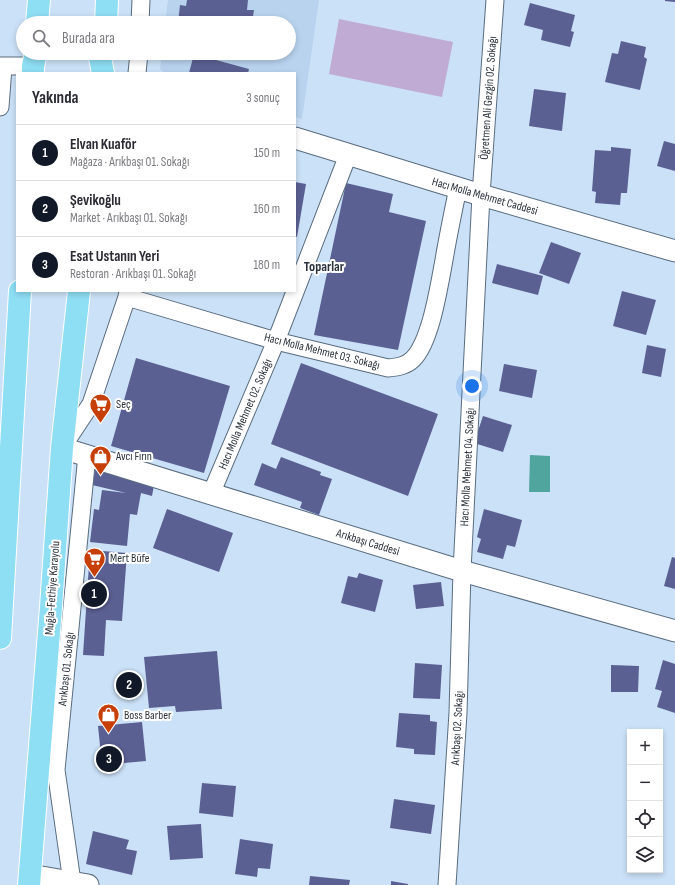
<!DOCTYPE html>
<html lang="tr">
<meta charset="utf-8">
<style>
:root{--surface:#fff;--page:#f2f2f3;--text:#2b2b33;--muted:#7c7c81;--line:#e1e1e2;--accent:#111827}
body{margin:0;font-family:"Sofia Sans Condensed",sans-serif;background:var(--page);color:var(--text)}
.controls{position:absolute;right:12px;bottom:12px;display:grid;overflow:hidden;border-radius:0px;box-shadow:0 2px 6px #0003}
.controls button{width:36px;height:36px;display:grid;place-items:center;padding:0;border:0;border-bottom:1px solid var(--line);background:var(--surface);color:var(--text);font:20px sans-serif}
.you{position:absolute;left:472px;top:386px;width:14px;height:14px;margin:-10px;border:3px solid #fff;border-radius:50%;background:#1a73e8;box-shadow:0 0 0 6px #1a73e833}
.badge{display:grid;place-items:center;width:26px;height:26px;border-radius:50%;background:var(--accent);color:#fff;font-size:13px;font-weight:700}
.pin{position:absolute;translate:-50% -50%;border:2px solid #fff;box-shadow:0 1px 4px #0006}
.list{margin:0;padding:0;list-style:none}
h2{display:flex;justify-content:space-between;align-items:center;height:52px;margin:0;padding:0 16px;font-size:17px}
h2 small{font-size:13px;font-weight:400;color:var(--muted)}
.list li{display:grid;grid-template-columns:26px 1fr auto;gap:12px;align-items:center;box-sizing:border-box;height:56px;padding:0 16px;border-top:1px solid var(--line)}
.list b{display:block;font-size:15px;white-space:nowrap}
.list p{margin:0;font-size:13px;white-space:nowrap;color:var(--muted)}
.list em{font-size:13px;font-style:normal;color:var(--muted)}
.icon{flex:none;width:22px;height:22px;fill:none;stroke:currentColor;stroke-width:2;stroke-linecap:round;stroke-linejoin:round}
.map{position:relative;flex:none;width:675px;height:885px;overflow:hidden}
.search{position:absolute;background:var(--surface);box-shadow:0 2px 6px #0003;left:16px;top:16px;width:280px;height:44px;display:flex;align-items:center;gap:10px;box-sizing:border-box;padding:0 14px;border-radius:22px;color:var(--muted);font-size:15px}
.panel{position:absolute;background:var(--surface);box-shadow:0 2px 6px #0003;left:16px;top:72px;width:280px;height:220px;border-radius:0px}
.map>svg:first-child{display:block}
.built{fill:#b9d3ef}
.green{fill:#c0abd4}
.water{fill:#51a59f}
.building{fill:#5b6093}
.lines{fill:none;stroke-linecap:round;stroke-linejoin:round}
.minor-casing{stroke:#596c7f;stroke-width:19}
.tertiary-casing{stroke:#596c7f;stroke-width:23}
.trunk-casing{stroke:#fff;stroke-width:24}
.minor{stroke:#fff;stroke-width:17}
.tertiary{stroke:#fff;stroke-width:21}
.trunk{stroke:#8edef4;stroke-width:22}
.labels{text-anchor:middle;stroke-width:4;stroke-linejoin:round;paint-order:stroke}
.street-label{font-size:12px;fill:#2b333c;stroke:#fff}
.poi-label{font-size:12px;fill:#2b333c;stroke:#fff;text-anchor:start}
.quarter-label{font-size:14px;font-weight:bold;fill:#2b333c;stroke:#fff}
</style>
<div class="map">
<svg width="675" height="885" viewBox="0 0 675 885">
<rect width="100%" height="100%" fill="#cbe1f7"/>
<path class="built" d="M168,0h151l-17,119 -7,-2v-44h-130l-5,-4 2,-16h127v-30h-124z"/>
<path class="green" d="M339,19l114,23 -11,55 -113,-23z"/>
<path class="water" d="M530,455l20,1v36h-21z"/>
<path class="building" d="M187,0h61l-1,10h7l-2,13h-74l2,-18 6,1z
M665,0h10v2l-10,-1z
M530,3l45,12 -4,16 3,1 -4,15 -29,-7 2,-10 -19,-5z
M621,41l25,6 -2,10 3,2 -7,31 -35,-8 7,-29 6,1z
M194,54l55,15 -1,4h-59z
M534,89l32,4 -4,38 -33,-5z
M664,141l11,3v27l-18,-5z
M611,147l20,2 -4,44h-6l-1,12 -25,-2 1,-11 -4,-1 3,-41 16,1z
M295,182l11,2 -9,53 -2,-1z
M346,183l47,11 -4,18 37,9 -28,129 -84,-15z
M551,242l30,11 -12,31 -30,-11z
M497,264l46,12 -5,19 -46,-12z
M622,291l34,9 -10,35 -33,-9z
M647,345l19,4 -5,28 -19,-4z
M136,358l94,28 -26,87 -93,-27z
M301,363l137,51 -30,82 -137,-52z
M504,364l33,6 -5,28 -33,-7z
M483,416l29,9 -9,27 -29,-9z
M281,457l40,15 -1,3 12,4 -13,36 -19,-7 2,-6 -48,-17 8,-22 14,6z
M96,467l59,13 -3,16 -11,-3 -4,22 -7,-1 -3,32 -37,-4 4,-33 5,1 3,-20 24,3 -34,-8z
M167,509l66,24 -14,39 -66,-24z
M484,509l38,11 -7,27 -8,-2 -4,14 -26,-7 4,-13 -4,-2z
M90,550l37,3 -5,68 -16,-1 -2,36 -21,-1z
M672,557l3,1v31l-11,-3z
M359,573l24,7 -8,32 -34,-9 7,-27 9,2z
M441,582l3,24 -28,3 -3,-24z
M217,651l5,58 -46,3 -1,-6 -26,2 -5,-51z
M663,660l12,4v49l-18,-6 5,-16 -7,-2z
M415,663l27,2 -2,34 -27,-1z
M611,665l28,1 -1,26h-27z
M399,713l31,2v6l7,1 -2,33 -21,-1v-5l-18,-2z
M142,722l4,39 -44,4 -4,-39z
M202,783l34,3 -3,31 -34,-4z
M394,799l41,6 -4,29 -41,-6z
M201,824l2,34 -33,2 -3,-34z
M93,831l36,9 -3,9 11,2 -5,24 -46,-11z
M240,839l33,5 -3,25 -12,-1 -1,9 -22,-3z
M310,876l40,4 -1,5h-40z
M391,881l17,3v1h-17z"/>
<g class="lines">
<defs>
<path id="minor" d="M140,23l1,-23
M0,66h33
M137,73l2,-20
M0,107l3,-40
M127,297l149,44 112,27c10,-1 18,-2 25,-9 18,-18 26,-73 31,-99 4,-24 9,-48 14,-72
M63,446l28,-42 36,-107 1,-6
M211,494l65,-153 72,-186
M72,882l-16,-112 31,-315
M447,885l11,-172 4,-142 19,-376 14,-195"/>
<path id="tertiary" d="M295,138l186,57 194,56
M62,448l400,123 213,60
M30,875l58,10"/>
<path id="trunk" d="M37,23l2,-23
M106,23l1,-23
M99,53l4,20
M33,73v-7l3,-13
M0,638l20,-347
M29,885l22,-278 11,-159 17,-157"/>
</defs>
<use href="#minor" class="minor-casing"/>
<use href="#tertiary" class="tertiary-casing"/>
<use href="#trunk" class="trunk-casing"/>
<use href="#minor" class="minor"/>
<use href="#tertiary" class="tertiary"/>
<use href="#trunk" class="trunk"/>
</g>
<defs>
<symbol id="supermarket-pin" viewBox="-11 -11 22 30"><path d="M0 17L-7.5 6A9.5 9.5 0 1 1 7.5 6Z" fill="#c63f07" stroke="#fff"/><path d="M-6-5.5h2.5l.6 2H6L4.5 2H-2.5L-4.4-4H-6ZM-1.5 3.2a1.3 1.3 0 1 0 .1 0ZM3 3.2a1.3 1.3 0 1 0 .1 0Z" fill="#fff"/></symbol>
<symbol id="shop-pin" viewBox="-11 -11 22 30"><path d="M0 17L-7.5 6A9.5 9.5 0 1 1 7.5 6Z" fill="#c63f07" stroke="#fff"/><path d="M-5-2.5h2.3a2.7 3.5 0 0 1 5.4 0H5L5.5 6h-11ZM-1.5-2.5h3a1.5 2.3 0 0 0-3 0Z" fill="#fff"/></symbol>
</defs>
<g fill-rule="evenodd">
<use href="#supermarket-pin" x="88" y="392" width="25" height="34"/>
<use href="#shop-pin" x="88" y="444" width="25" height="34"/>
<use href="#supermarket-pin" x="82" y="546" width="25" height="34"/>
<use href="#shop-pin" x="96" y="702" width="25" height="34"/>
</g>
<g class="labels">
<g class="street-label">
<text transform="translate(488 98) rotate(-86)" y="4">Öğretmen Ali Gezgin 02. Sokağı</text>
<text transform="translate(485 196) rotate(16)" y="4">Hacı Molla Mehmet Caddesi</text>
<text transform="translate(322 351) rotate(14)" y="4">Hacı Molla Mehmet 03. Sokağı</text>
<text transform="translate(245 414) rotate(-67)" y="4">Hacı Molla Mehmet 02. Sokağı</text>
<text transform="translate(467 467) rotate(-87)" y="4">Hacı Molla Mehmet 04. Sokağı</text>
<text transform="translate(368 542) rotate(17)" y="4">Arıkbaşı Caddesi</text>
<text transform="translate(52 588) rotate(-86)" y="4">Muğla-Fethiye Karayolu</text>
<text transform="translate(66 669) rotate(-84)" y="4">Arıkbaşı 01. Sokağı</text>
<text transform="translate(457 728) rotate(-87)" y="4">Arıkbaşı 02. Sokağı</text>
</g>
<g class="poi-label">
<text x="116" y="408">Seç</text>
<text x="116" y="460">Avcı Fırın</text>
<text x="110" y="562">Mert Büfe</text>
<text x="124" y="719">Boss Barber</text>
</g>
<g class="quarter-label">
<text x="324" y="271">Toparlar</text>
</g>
</g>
</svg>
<div class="controls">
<button>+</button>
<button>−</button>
<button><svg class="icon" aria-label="locate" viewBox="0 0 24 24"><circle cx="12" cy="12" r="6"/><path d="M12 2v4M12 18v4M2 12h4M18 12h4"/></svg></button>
<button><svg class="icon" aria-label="layers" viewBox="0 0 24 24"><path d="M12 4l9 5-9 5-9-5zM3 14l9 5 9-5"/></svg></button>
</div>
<div class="you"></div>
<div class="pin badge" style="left:94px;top:594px">1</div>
<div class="pin badge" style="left:129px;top:685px">2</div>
<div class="pin badge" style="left:109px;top:759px">3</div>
<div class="search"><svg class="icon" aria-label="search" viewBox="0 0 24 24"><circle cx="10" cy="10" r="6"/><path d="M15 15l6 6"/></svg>Burada ara</div>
<section class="panel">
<h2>Yakında<small>3 sonuç</small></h2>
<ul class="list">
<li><span class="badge">1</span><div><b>Elvan Kuaför</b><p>Mağaza · Arıkbaşı 01. Sokağı</p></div><em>150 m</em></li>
<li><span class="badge">2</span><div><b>Şevikoğlu</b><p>Market · Arıkbaşı 01. Sokağı</p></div><em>160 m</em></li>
<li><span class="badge">3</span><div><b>Esat Ustanın Yeri</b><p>Restoran · Arıkbaşı 01. Sokağı</p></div><em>180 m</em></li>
</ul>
</section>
</div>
